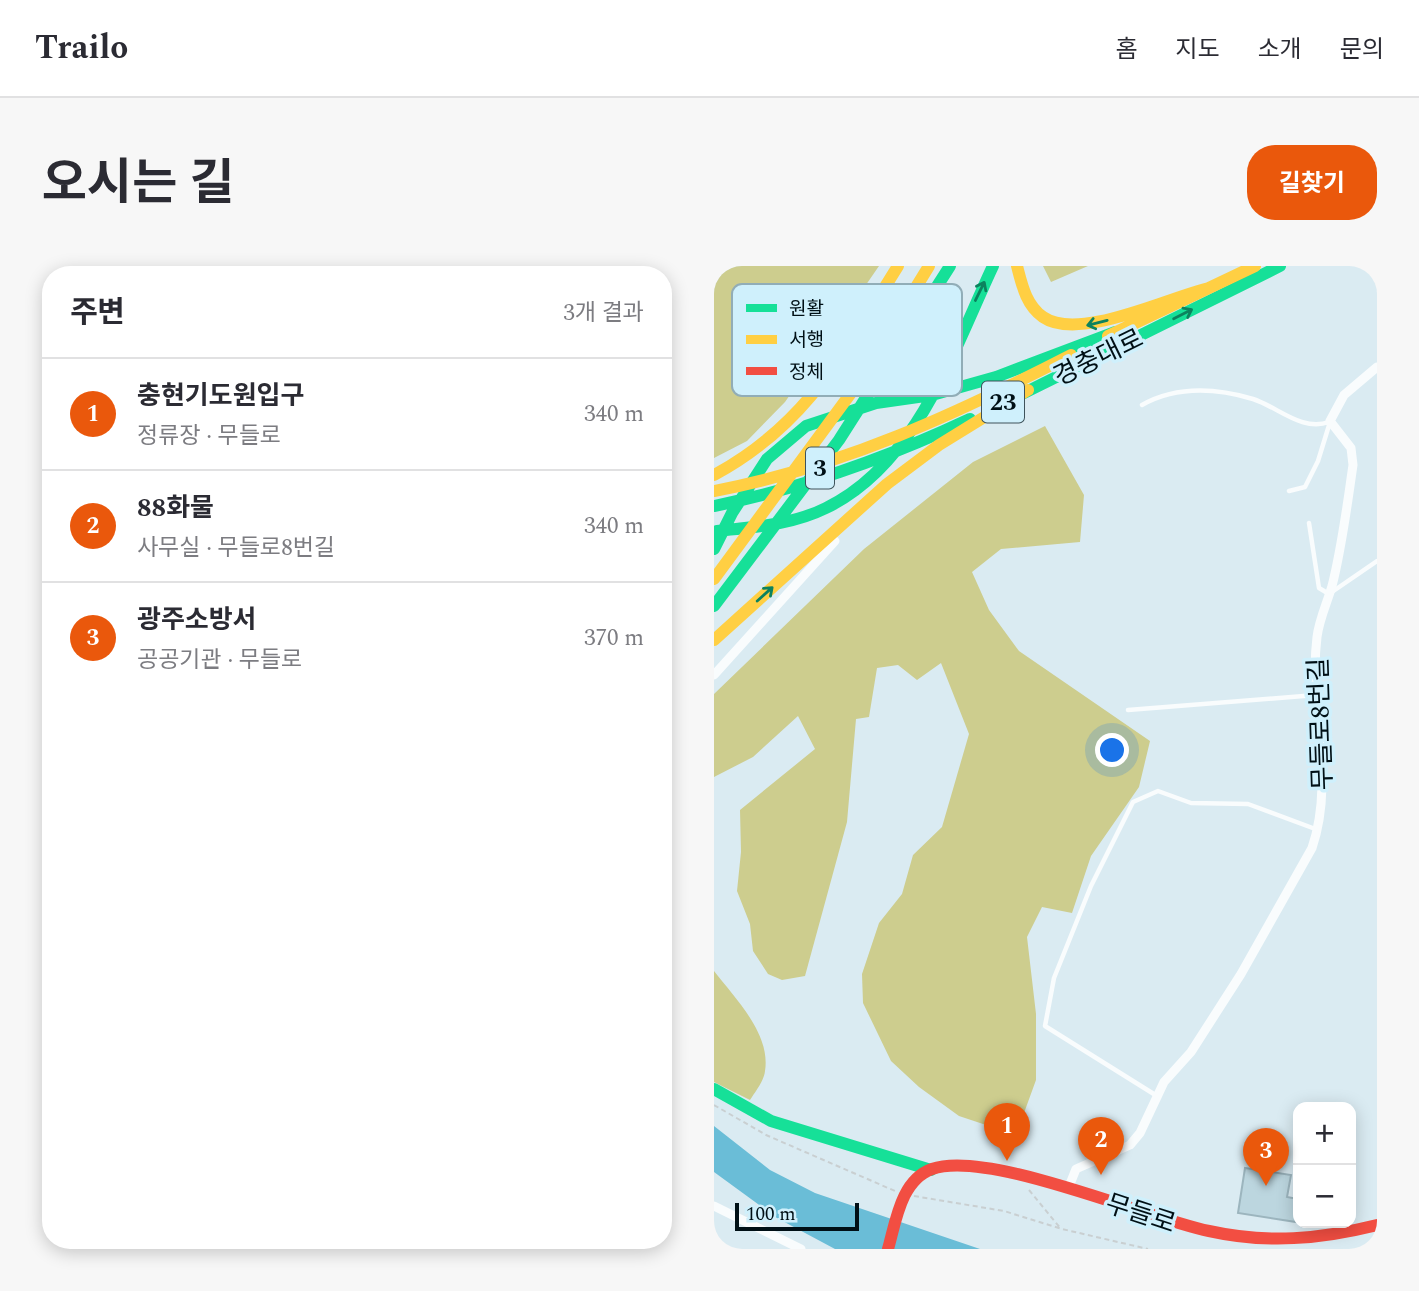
<!DOCTYPE html>
<html lang="ko">
<meta charset="utf-8">
<style>
:root{--surface:#fff;--page:#f7f7f7;--text:#2b2b33;--muted:#7c7c81;--line:#e1e1e2;--accent:#ea580c}
body{margin:0;font-family:Spectral,"Noto Sans KR",serif;background:var(--page);color:var(--text)}
.controls{position:absolute;right:21px;bottom:21px;display:grid;overflow:hidden;border-radius:14px;box-shadow:0 4px 18px #0003}
.controls button{width:63px;height:63px;display:grid;place-items:center;padding:0;border:0;border-bottom:2px solid var(--line);background:var(--surface);color:var(--text);font:35px sans-serif}
.scale{position:absolute;left:21px;bottom:18px;width:124px;box-sizing:border-box;padding-left:7px;border:4px solid #001016;border-top:0;font-size:19px;line-height:24px;white-space:nowrap;color:#001016;-webkit-text-stroke:5px #cff0fc;paint-order:stroke}
.you{position:absolute;left:399px;top:485px;width:24px;height:24px;margin:-18px;border:5px solid #fff;border-radius:50%;background:#1a73e8;box-shadow:0 0 0 10px #1a73e833}
.badge{display:grid;place-items:center;width:46px;height:46px;border-radius:50%;background:var(--accent);color:#fff;font-size:23px;font-weight:700}
.pin{position:absolute;translate:-50% -58px;filter:drop-shadow(0 2px 4px #0008)}
.pin::after{content:'';position:absolute;top:37px;width:24px;height:21px;background:inherit;clip-path:polygon(0 0,100% 0,50% 100%)}
.list{margin:0;padding:0;list-style:none}
h2{display:flex;justify-content:space-between;align-items:center;height:91px;margin:0;padding:0 28px;font-size:30px}
h2 small{font-size:23px;font-weight:400;color:var(--muted)}
.list li{display:grid;grid-template-columns:46px 1fr auto;gap:21px;align-items:center;box-sizing:border-box;height:112px;padding:0 28px;border-top:2px solid var(--line)}
.list b{display:block;font-size:26px;white-space:nowrap}
.list p{margin:0;font-size:23px;white-space:nowrap;color:var(--muted)}
.list em{font-size:23px;font-style:normal;color:var(--muted)}
.map{position:relative;flex:none;width:663px;height:983px;overflow:hidden;border-radius:28px}
header{display:flex;align-items:center;gap:42px;box-sizing:border-box;height:98px;padding:0 35px;background:var(--surface);border-bottom:2px solid var(--line)}
header strong{font-size:33px}
nav{display:flex;gap:38px;margin-inline-start:auto;font-size:24px}
.intro{display:flex;align-items:center;justify-content:space-between;box-sizing:border-box;height:168px;padding:0 42px}
h1{margin:0;font-size:49px}
.button{padding:18px 32px;border-radius:28px;background:var(--accent);color:#fff;font-size:24px;font-weight:700}
main{display:flex;gap:42px;padding:0 42px}
aside{flex:1;background:var(--surface);border-radius:28px;box-shadow:0 4px 18px #0003}
.map>svg:first-child{display:block}
.forest{fill:#cdcd8e}
.water{fill:#6abdd7}
.building{fill:#bcd6df;stroke:#9cb5be;stroke-width:2}
.lines{fill:none;stroke-linecap:round;stroke-linejoin:round}
.path{stroke:#c9cfd1;stroke-width:2;stroke-dasharray:5 3.5;stroke-linecap:butt}
.lane{stroke:#f9fcfd;stroke-width:4.5}
.street{stroke:#f9fcfd;stroke-width:9}
.fast{stroke:#16e098;stroke-width:12}
.slow{stroke:#ffcf43;stroke-width:12}
.jam{stroke:#f24e42;stroke-width:12}
.oneway{stroke:#0c825e}
.labels{text-anchor:middle;stroke-width:7;stroke-linejoin:round;paint-order:stroke}
.shield{fill:#cff0fc;stroke:#3e535b;stroke-width:2}
.shield-label{font-size:24px;font-weight:bold;fill:#001016}
.street-label{font-size:26px;fill:#001016;stroke:#cff0fc}
.key{fill:#cff0fc;stroke:#91adb7;stroke-width:2}
.key-label{font-size:19px;fill:#001016}
</style>
<header>
<strong>Trailo</strong>
<nav><a>홈</a><a>지도</a><a>소개</a><a>문의</a></nav>
</header>
<div class="intro"><h1>오시는 길</h1><a class="button">길찾기</a></div>
<main>
<aside>
<h2>주변<small>3개 결과</small></h2>
<ul class="list">
<li><span class="badge">1</span><div><b>충현기도원입구</b><p>정류장 · 무들로</p></div><em>340 m</em></li>
<li><span class="badge">2</span><div><b>88화물</b><p>사무실 · 무들로8번길</p></div><em>340 m</em></li>
<li><span class="badge">3</span><div><b>광주소방서</b><p>공공기관 · 무들로</p></div><em>370 m</em></li>
</ul>
</aside>
<div class="map">
<svg width="663" height="983" viewBox="0 0 663 983">
<rect width="100%" height="100%" fill="#daebf2"/>
<path class="forest" d="M0,0h165l-94,136 -38,39 -33,17z
M329,0h45l-37,16z
M331,160l39,69 -4,47 -79,7 -29,23 17,38 30,41 131,90 -11,46 -48,69 -19,57 -30,-6 -15,30 9,77v66l-20,55 -57,-19 -40,-29 -28,-26 -28,-58 -1,-29 17,-51 23,-29 11,-39 29,-28 27,-93 -28,-71 -24,17 -19,-15 -21,3 -8,49 -13,2 -9,103 -42,154 -23,4 -14,-6 -15,-23 -3,-27 -13,-33 4,-39 -1,-42 75,-61 -17,-33 -45,41 -39,20v-83l150,-145 109,-87z
M0,705c21,27 57,63 51,100 -1,10 -10,21 -15,29l-36,-18z"/>
<path class="water" d="M0,860l56,44 45,23 165,56h-145l-58,-31 -63,-46z"/>
<path class="building" d="M531,902l46,7 -4,22 11,2 -2,23 -58,-9z"/>
<g class="lines">
<path class="path" d="M0,839l52,30 129,56
M315,924l32,39
M200,930l90,15 58,18 86,20"/>
<path class="lane" d="M428,139c34,-19 74,-17 111,-6 25,8 49,33 76,23
M575,225l16,-4 13,-26 12,-39
M595,257l10,65 10,6 48,-33
M414,444l188,-15
M443,830l-112,-70 9,-48 37,-92 42,-84 25,-11 33,12 57,1 70,26"/>
<path class="street" d="M0,409l121,-134
M354,923l8,-20 54,-24 10,-12 24,-51 27,-30 50,-78 71,-126c24,-70 -4,-139 5,-211 2,-17 10,-34 15,-51 10,-39 15,-80 21,-121l-2,-17 -21,-27 14,-26 33,-28
M0,940l87,43"/>
<path class="fast" d="M306,129l260,-129
M0,240c90,-18 173,-48 256,-87
M3,265c37,-4 75,-6 109,-23 91,-44 127,-157 167,-242
M0,283l18,-36 35,-54 39,-33 70,-23 56,-8 64,-18 119,-45
M0,340l125,-166 111,-174
M0,823l57,32 160,49"/>
<path class="slow" d="M303,0c5,19 9,39 26,51 36,25 126,-20 166,-29
M394,70l147,-70
M0,209c93,-50 130,-123 184,-209
M0,225c128,-24 242,-77 357,-136
M0,313l137,-186 78,-127
M0,374l173,-156 52,-39 89,-55"/>
<path class="jam" d="M174,983c8,-28 13,-69 44,-80 55,-20 214,49 277,62 58,13 112,8 168,-6"/>
</g>
<defs><path id="oneway-shaft" d="M-6 0H5M1.5-3L5.5 0L1.5 3" fill="none" stroke-width="1.6" stroke-linecap="round" stroke-linejoin="round" transform="scale(1.75)"/></defs>
<g class="oneway">
<use href="#oneway-shaft" transform="translate(266 25) rotate(-64)"/>
<use href="#oneway-shaft" transform="translate(469 48) rotate(-27)"/>
<use href="#oneway-shaft" transform="translate(383 57) rotate(166)"/>
<use href="#oneway-shaft" transform="translate(51 328) rotate(-42)"/>
</g>
<g class="labels">
<g class="shield">
<rect x="268" y="115.5" width="42" height="41" rx="5"/>
<rect x="92" y="181.5" width="28" height="41" rx="5"/>
</g>
<g class="shield-label">
<text x="289" y="144">23</text>
<text x="106" y="210">3</text>
</g>
<g class="street-label">
<text transform="translate(384 91) rotate(-26)" y="9">경충대로</text>
<text transform="translate(606 458) rotate(-92)" y="9">무들로8번길</text>
<text transform="translate(427 947) rotate(18)" y="9">무들로</text>
</g>
</g>
<rect x="18" y="18" width="230" height="112" rx="10" class="key"/>
<rect x="32" y="38" width="31" height="8" fill="#16e098"/>
<rect x="32" y="69" width="31" height="9" fill="#ffcf43"/>
<rect x="32" y="101" width="31" height="8" fill="#f24e42"/>
<g class="key-label">
<text x="75" y="49">원활</text>
<text x="75" y="80">서행</text>
<text x="75" y="112">정체</text>
</g>
</svg>
<div class="controls">
<button>+</button>
<button>−</button>
</div>
<div class="scale">100 m</div>
<div class="you"></div>
<div class="pin badge" style="left:293px;top:895px">1</div>
<div class="pin badge" style="left:387px;top:909px">2</div>
<div class="pin badge" style="left:552px;top:920px">3</div>
</div>
</main>
